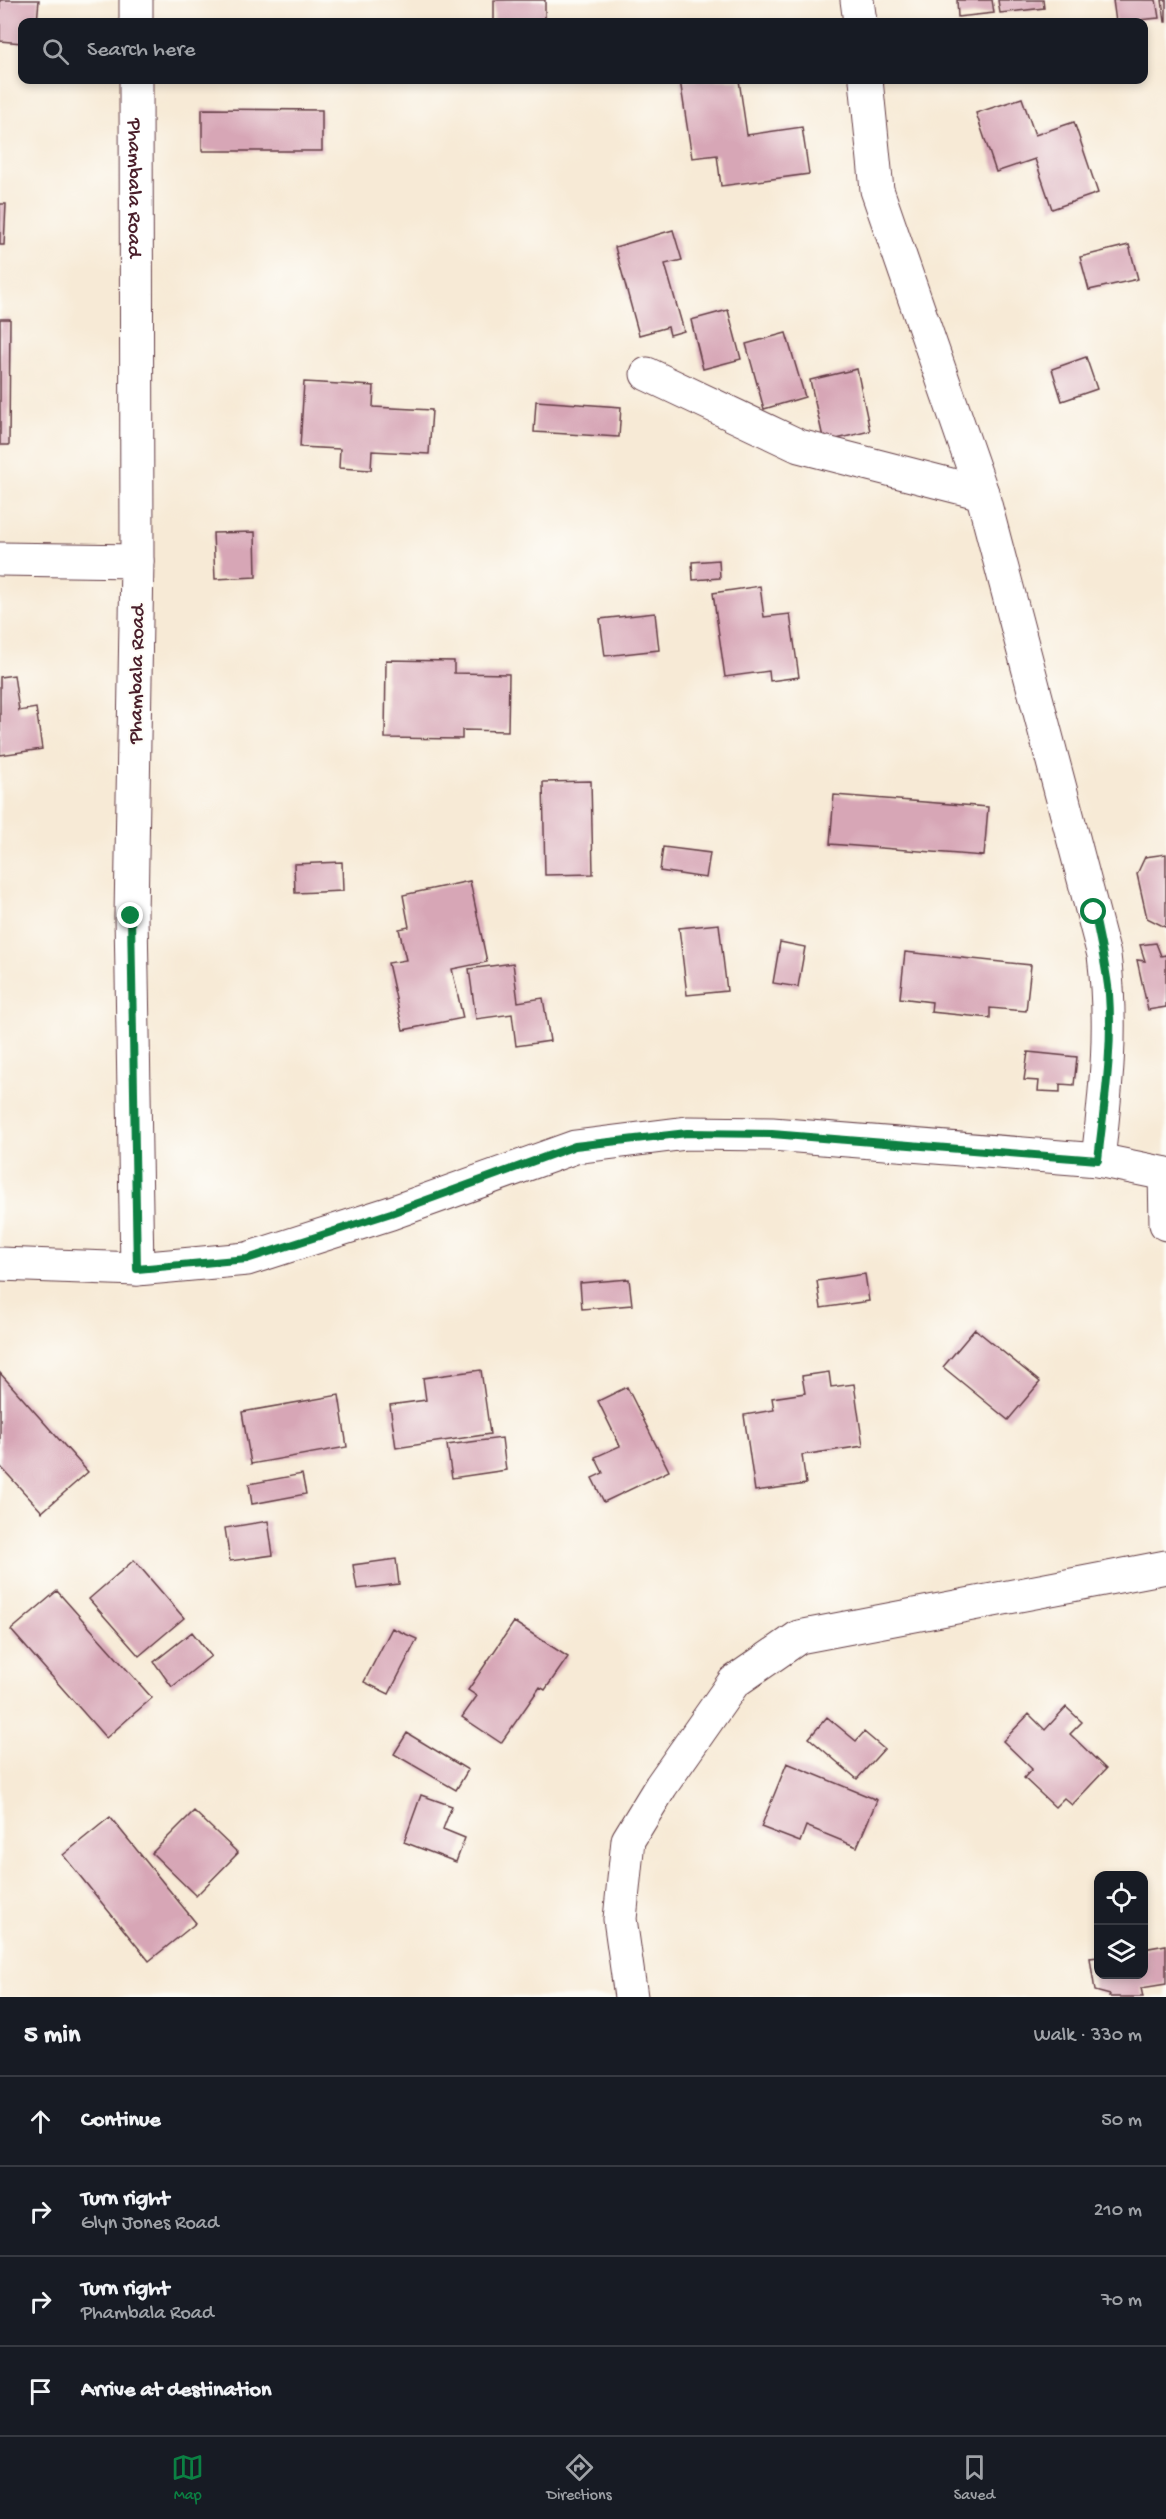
<!DOCTYPE html>
<meta charset="utf-8">
<style>
:root{--surface:#171b24;--page:#20242c;--text:#f1f3f6;--muted:#9ea1a6;--line:#363941;--accent:#0b8043}
body{margin:0;font-family:"Gochi Hand",sans-serif;background:var(--page);color:var(--text)}
.controls{position:absolute;right:18px;bottom:18px;display:grid;overflow:hidden;border-radius:12px;box-shadow:0 3px 9px #0003}
.controls button{width:54px;height:54px;display:grid;place-items:center;padding:0;border:0;border-bottom:2px solid var(--line);background:var(--surface);color:var(--text);font:30px sans-serif}
.stop{position:absolute;width:18px;height:18px;margin:-14px;border:4px solid #0b8043;border-radius:50%;background:#fff}
.stop.end{background:#0b8043;border-color:#fff;box-shadow:0 2px 6px #0008}
.list{margin:0;padding:0;list-style:none}
h2{display:flex;justify-content:space-between;align-items:center;height:78px;margin:0;padding:0 24px;font-size:26px}
h2 small{font-size:20px;font-weight:400;color:var(--muted)}
.list li{display:grid;grid-template-columns:39px 1fr auto;gap:18px;align-items:center;box-sizing:border-box;height:90px;padding:0 24px;border-top:2px solid var(--line)}
.list b{display:block;font-size:22px;white-space:nowrap}
.list p{margin:0;font-size:20px;white-space:nowrap;color:var(--muted)}
.list em{font-size:20px;font-style:normal;color:var(--muted)}
.icon{flex:none;width:33px;height:33px;fill:none;stroke:currentColor;stroke-width:2;stroke-linecap:round;stroke-linejoin:round}
.map{position:relative;flex:none;width:1166px;height:1997px;overflow:hidden}
.search{position:absolute;background:var(--surface);box-shadow:0 3px 9px #0003;left:18px;right:18px;top:18px;height:66px;display:flex;align-items:center;gap:15px;box-sizing:border-box;padding:0 21px;border-radius:12px;color:var(--muted);font-size:22px}
.sheet{height:438px;background:var(--surface)}
nav{display:flex;justify-content:space-around;align-items:center;box-sizing:border-box;height:84px;border-top:2px solid var(--line);background:var(--surface);font-size:16px;color:var(--muted)}
nav a{display:grid;justify-items:center;gap:3px}
nav .on{color:var(--accent)}
.map>svg:first-child{display:block}
.building{fill:#d7a6b6}
.lines{fill:none;stroke-linecap:round;stroke-linejoin:round}
.minor-casing{stroke:#643d45;stroke-width:35}
.minor{stroke:#fff;stroke-width:33}
.route{stroke:#0b8043;stroke-width:8}
.labels{text-anchor:middle;stroke-width:4.5;stroke-linejoin:round;paint-order:stroke}
.street-label{font-size:21px;fill:#4a1f2b;stroke:#fdfcf7}
</style>
<div class="map">
<svg width="1166" height="1997" viewBox="0 0 1166 1997">
<rect width="100%" height="100%" fill="#fdfcf7"/>
<filter id="ink" filterUnits="userSpaceOnUse"><feTurbulence type="fractalNoise" baseFrequency=".0167" numOctaves="2"/><feDisplacementMap in="SourceGraphic" scale="12" xChannelSelector="R" yChannelSelector="G"/><feConvolveMatrix kernelMatrix="1 2 1 2 8 2 1 2 1" color-interpolation-filters="sRGB"/></filter>
<filter id="wash" filterUnits="userSpaceOnUse"><feTurbulence type="fractalNoise" baseFrequency=".008" numOctaves="4" result="noise"/><feDisplacementMap in="SourceGraphic" scale="24" xChannelSelector="R" yChannelSelector="G"/><feGaussianBlur stdDeviation="1.35" result="paint"/><feColorMatrix in="noise" values="0 0 0 0 0 0 0 0 0 0 0 0 0 0 0 0 0 1.4 0 .05"/><feComposite in="paint" operator="in"/></filter>
<g filter="url(#wash)">
<rect width="100%" height="100%" fill="#f7ead6"/>
<g id="blocks">
<path class="building" d="M0,0h39l-2,22h-15v21l-22,-2z
M494,0h51v22h-51z
M957,0h35l2,13 -36,4z
M998,0h45l1,8 -44,5z
M1113,0h43l3,18 -43,4z
M1162,0h4v22h-1z
M680,80h59l8,55 55,-8 7,47 -88,12 -4,-31 -25,3z
M1022,98l13,37 39,-13 24,71 -46,16 -17,-50 -39,13 -20,-59z
M202,109l120,1v41h-120z
M0,204h6l-2,41h-4z
M673,230l9,30 -17,4 19,67 -14,4 -2,-8 -29,8 -24,-88z
M1129,245l9,34 -49,11 -9,-33z
M728,310l13,49 -38,10 -12,-49z
M0,319h10l-1,126h-9z
M786,333l19,64 -41,12 -18,-65z
M1086,357l11,32 -35,12 -10,-32z
M857,369l13,62 -46,11 -14,-62z
M304,382l70,4 -1,21 59,3 -3,44 -57,-3 -1,19 -32,-2 1,-19 -40,-2z
M536,401l85,6 -2,30 -85,-5z
M255,532l1,45 -41,2 -2,-46z
M719,560l1,18 -27,2 -1,-18z
M760,586l4,31 26,-3 9,63 -29,4 -1,-10 -44,6 -12,-84z
M655,613l4,37 -54,6 -5,-37z
M386,660l68,1v12l55,1 -1,57 -46,-1v9l-77,-1z
M14,675l5,36 17,-3 6,41 -42,6v-78z
M591,781l2,93 -48,1 -2,-93z
M834,795l154,12 -4,49 -154,-12z
M663,847l47,6 -4,25 -46,-7z
M1166,854v73h-1l-18,-9 -10,-44 8,-17z
M342,862l1,29 -48,2 -1,-29z
M470,881l17,81 -35,7 11,49 -60,12 -15,-67 18,-3 -7,-31 10,-2 -6,-32z
M719,924l8,67 -40,4 -8,-67z
M780,942l25,5 -7,40 -25,-4z
M1156,943l5,13 5,-1v52l-18,3 -11,-50 8,1 -5,-16z
M905,952l126,13 -5,46 -36,-3v10l-59,-6 1,-10 -32,-4z
M513,963l5,39 25,-4 7,43 -34,5 -4,-32 -36,5 -7,-50z
M1028,1052l49,5 -3,28 -14,-1v8l-22,-1 1,-10 -15,-1z
M865,1274l4,27 -48,7 -4,-27z
M629,1279l3,26 -50,4 -2,-26z
M975,1329l65,53 -32,38 -65,-53z
M481,1370l9,64 -94,14 -6,-43 36,-5 -3,-22z
M829,1372l2,15 23,-3 9,62 -61,9 4,29 -51,7 -11,-76 30,-5 -2,-12 33,-5 -3,-17z
M0,1373l88,99 -46,40 -42,-46z
M627,1387l42,84 -65,31 -12,-24 11,-5 -8,-16 25,-11 -22,-45z
M339,1395l8,52 -96,17 -9,-52z
M502,1438l4,32 -54,8 -5,-33z
M302,1474l4,20 -54,10 -3,-20z
M268,1521l5,34 -43,6 -5,-33z
M396,1559l3,25 -42,5 -4,-24z
M134,1560l50,58 -45,38 -50,-57z
M57,1591l95,107 -46,40 -95,-108z
M514,1622l54,35 -23,33 -5,-3 -39,56 -39,-26 15,-21 -9,-6z
M392,1628l25,11 -28,55 -25,-12z
M192,1632l19,24 -39,31 -18,-25z
M1066,1707l16,15 -12,12 36,35 -34,36 -8,-7 -9,9 -31,-29 8,-9 -29,-28 26,-27 16,16z
M827,1717l29,24 8,-9 20,17 -27,30 -48,-41z
M407,1733l61,37 -12,20 -62,-36z
M787,1763l90,37 -20,47 -51,-21 -6,16 -39,-15z
M421,1795l31,11 -9,23 22,9 -9,24 -52,-20z
M194,1811l44,42 -42,43 -44,-43z
M110,1817l86,106 -47,38 -86,-106z
M1166,1945v39l-25,4 2,9h-34l1,-2 -15,-4 -5,-33 8,-1v17h46v-25z"/>
</g>
</g>
<g filter="url(#ink)">
<use href="#blocks" fill-opacity="0" stroke="#643d45" stroke-width="1.5"/>
<g class="lines">
<defs>
<g id="minor">
<path d="M136,0v22"/>
<path d="M857,0l3,22"/>
<path id="s1" d="M136,80l1,481 -6,355 6,353"/>
<path d="M866,80l11,110 105,303 122,462c9,73 2,133 -6,205"/>
<path d="M647,374l152,72 183,47"/>
<path d="M0,559l137,2"/>
<path d="M1165,1174l1,50"/>
<path d="M0,1264l137,5 110,-10 144,-46 184,-66 112,-14 85,1 326,26 68,14"/>
<path d="M631,1997l-11,-78 8,-79 33,-54 73,-104 65,-45 367,-70"/>
</g>
</defs>
<use href="#minor" class="minor-casing"/>
<use href="#minor" class="minor"/>
</g>
</g>
<g class="lines" filter="url(#ink)">
<path class="route" d="M131,916l6,353 110,-10 144,-46 184,-67 112,-13 85,1 326,26c6,-55 15,-111 11,-166 -3,-28 -9,-55 -15,-82"/>
</g>
<g class="labels">
<g class="street-label">
<text dy="7" stroke="none"><textPath href="#s1" startOffset="108">Phambala Road</textPath></text>
<text transform="translate(135 674) rotate(-89)" y="7">Phambala Road</text>
</g>
</g>
</svg>
<div class="controls">
<button><svg class="icon" aria-label="locate" viewBox="0 0 24 24"><circle cx="12" cy="12" r="6"/><path d="M12 2v4M12 18v4M2 12h4M18 12h4"/></svg></button>
<button><svg class="icon" aria-label="layers" viewBox="0 0 24 24"><path d="M12 4l9 5-9 5-9-5zM3 14l9 5 9-5"/></svg></button>
</div>
<div class="stop" style="left:1094px;top:912px"></div>
<div class="stop end" style="left:131px;top:916px"></div>
<div class="search"><svg class="icon" aria-label="search" viewBox="0 0 24 24"><circle cx="10" cy="10" r="6"/><path d="M15 15l6 6"/></svg>Search here</div>
</div>
<section class="sheet">
<h2>5 min<small>Walk · 330 m</small></h2>
<ul class="list">
<li><svg class="icon" aria-label="ahead" viewBox="0 0 24 24"><path d="M12 20V5M6 11l6-6 6 6"/></svg><div><b>Continue</b></div><em>50 m</em></li>
<li><svg class="icon" aria-label="right" viewBox="0 0 24 24"><path d="M7 20v-9h11M14 6l5 5-5 5"/></svg><div><b>Turn right</b><p>Glyn Jones Road</p></div><em>210 m</em></li>
<li><svg class="icon" aria-label="right" viewBox="0 0 24 24"><path d="M7 20v-9h11M14 6l5 5-5 5"/></svg><div><b>Turn right</b><p>Phambala Road</p></div><em>70 m</em></li>
<li><svg class="icon" aria-label="arrive" viewBox="0 0 24 24"><path d="M6 21V4h12l-3 4 3 4H6"/></svg><div><b>Arrive at destination</b></div></li>
</ul>
</section>
<nav>
<a class="on"><svg class="icon" aria-label="map" viewBox="0 0 24 24"><path d="M3 6l6-2 6 2 6-2v14l-6 2-6-2-6 2zM9 4v14M15 6v14"/></svg>Map</a>
<a><svg class="icon" aria-label="directions" viewBox="0 0 24 24"><path d="M12 3l9 9-9 9-9-9zM9 14v-3h6M13 9l2 2-2 2"/></svg>Directions</a>
<a><svg class="icon" aria-label="saved" viewBox="0 0 24 24"><path d="M7 4h10v16l-5-4-5 4z"/></svg>Saved</a>
</nav>
